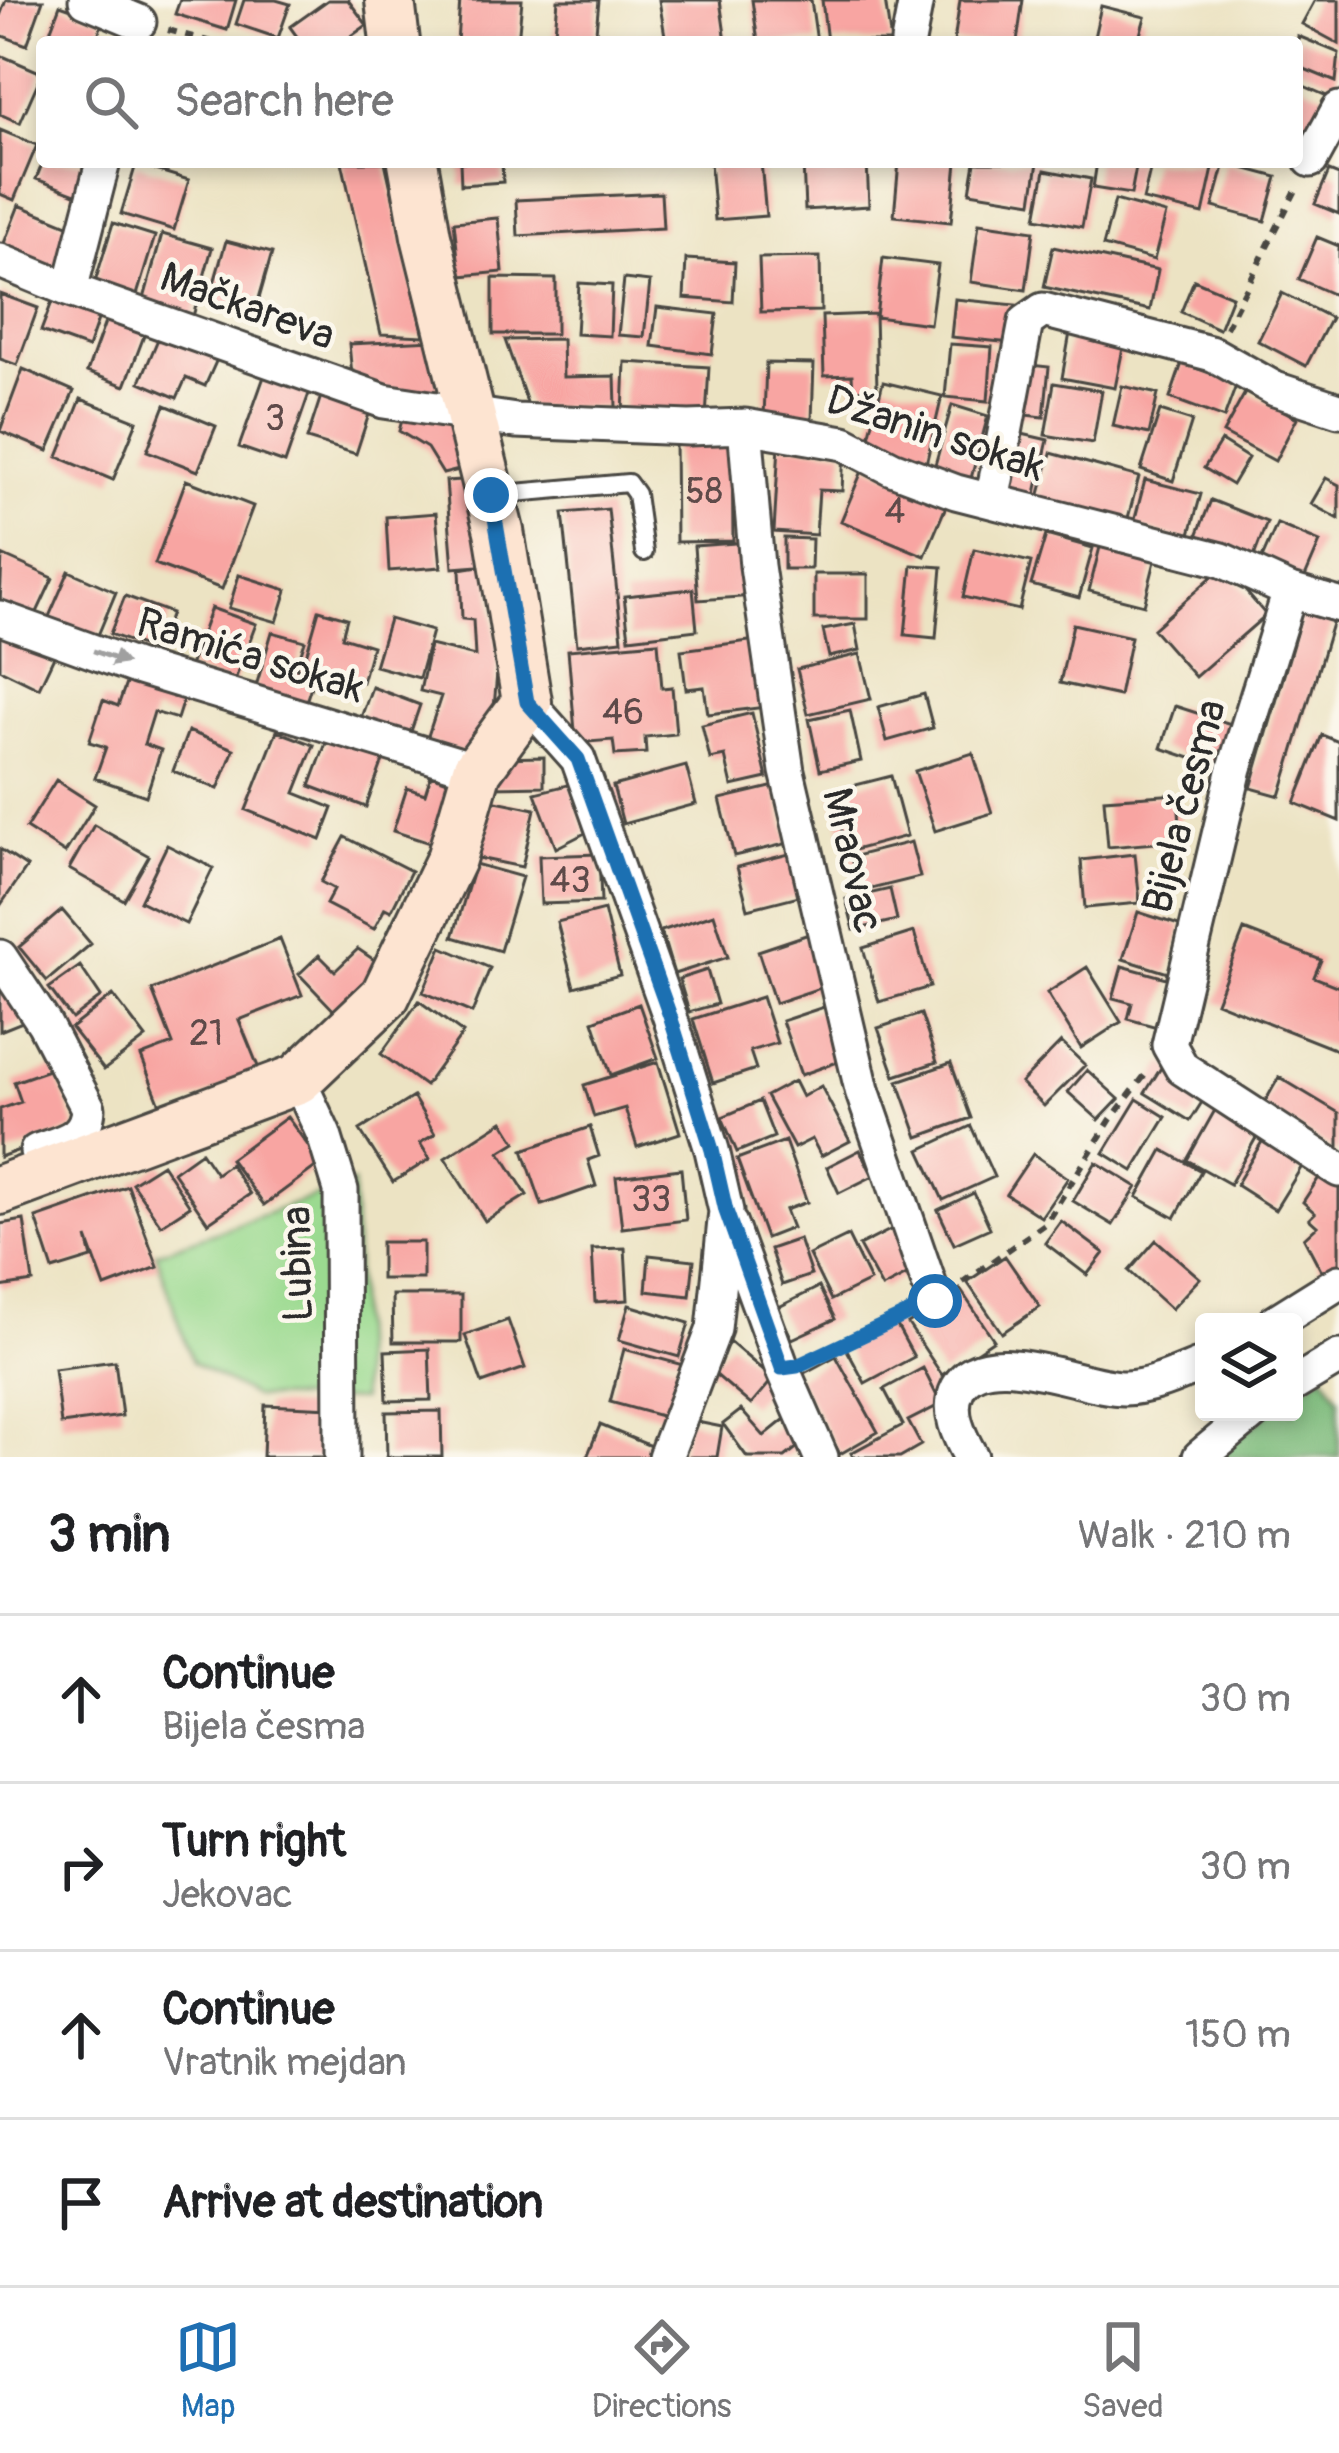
<!DOCTYPE html>
<meta charset="utf-8">
<style>
:root{--surface:#fff;--page:#f6f6f6;--text:#202124;--muted:#757577;--line:#e0e0e0;--accent:#1f6fb2}
body{margin:0;font-family:Pangolin,sans-serif;background:var(--page);color:var(--text)}
.controls{position:absolute;right:36px;bottom:36px;display:grid;overflow:hidden;border-radius:12px;box-shadow:0 6px 18px #0003}
.controls button{width:108px;height:108px;display:grid;place-items:center;padding:0;border:0;border-bottom:3px solid var(--line);background:var(--surface);color:var(--text);font:60px sans-serif}
.stop{position:absolute;width:36px;height:36px;margin:-27px;border:9px solid #1f6fb2;border-radius:50%;background:#fff}
.stop.end{background:#1f6fb2;border-color:#fff;box-shadow:0 3px 12px #0008}
.list{margin:0;padding:0;list-style:none}
h2{display:flex;justify-content:space-between;align-items:center;height:156px;margin:0;padding:0 48px;font-size:51px}
h2 small{font-size:39px;font-weight:400;color:var(--muted)}
.list li{display:grid;grid-template-columns:78px 1fr auto;gap:36px;align-items:center;box-sizing:border-box;height:168px;padding:0 48px;border-top:3px solid var(--line)}
.list b{display:block;font-size:45px;white-space:nowrap}
.list p{margin:0;font-size:39px;white-space:nowrap;color:var(--muted)}
.list em{font-size:39px;font-style:normal;color:var(--muted)}
.icon{flex:none;width:66px;height:66px;fill:none;stroke:currentColor;stroke-width:2;stroke-linecap:round;stroke-linejoin:round}
.map{position:relative;flex:none;width:1339px;height:1457px;overflow:hidden}
.search{position:absolute;background:var(--surface);box-shadow:0 6px 18px #0003;left:36px;right:36px;top:36px;height:132px;display:flex;align-items:center;gap:30px;box-sizing:border-box;padding:0 42px;border-radius:12px;color:var(--muted);font-size:45px}
.sheet{height:828px;background:var(--surface)}
nav{display:flex;justify-content:space-around;align-items:center;box-sizing:border-box;height:168px;border-top:3px solid var(--line);background:var(--surface);font-size:33px;color:var(--muted)}
nav a{display:grid;justify-items:center;gap:6px}
nav .on{color:var(--accent)}
.map>svg:first-child{display:block}
.green{fill:#9bda90;stroke:#63825e;stroke-width:3}
.forest{fill:#7cba7a;stroke:#547252;stroke-width:3}
.building{fill:#f8a5a2}
.lines{fill:none;stroke-linecap:round;stroke-linejoin:round}
.lane-casing{stroke:#484742;stroke-width:22}
.street-casing{stroke:#484742;stroke-width:39}
.secondary-casing{stroke:#484742;stroke-width:54}
.path{stroke:#484742;stroke-width:6;stroke-dasharray:9 9;stroke-linecap:butt}
.lane{stroke:#fff;stroke-width:16}
.street{stroke:#fff;stroke-width:33}
.secondary{stroke:#fde4d1;stroke-width:48}
.oneway{fill:#a0a0a0}
.route{stroke:#1f6fb2;stroke-width:15}
.labels{text-anchor:middle;stroke-width:9;stroke-linejoin:round;paint-order:stroke}
.number-label{font-size:36px;fill:#5e4a49}
.street-label{font-size:42px;fill:#2b2b2b;stroke:#fbf7ec}
</style>
<div class="map">
<svg width="1339" height="1457" viewBox="0 0 1339 1457">
<rect width="100%" height="100%" fill="#fbf7ec"/>
<filter id="ink" filterUnits="userSpaceOnUse"><feTurbulence type="fractalNoise" baseFrequency=".00833" numOctaves="2"/><feDisplacementMap in="SourceGraphic" scale="24" xChannelSelector="R" yChannelSelector="G"/><feConvolveMatrix kernelMatrix="1 2 1 2 8 2 1 2 1" color-interpolation-filters="sRGB"/></filter>
<filter id="wash" filterUnits="userSpaceOnUse"><feTurbulence type="fractalNoise" baseFrequency=".004" numOctaves="4" result="noise"/><feDisplacementMap in="SourceGraphic" scale="48" xChannelSelector="R" yChannelSelector="G"/><feGaussianBlur stdDeviation="2.7" result="paint"/><feColorMatrix in="noise" values="0 0 0 0 0 0 0 0 0 0 0 0 0 0 0 0 0 1.4 0 .05"/><feComposite in="paint" operator="in"/></filter>
<g filter="url(#wash)">
<rect width="100%" height="100%" fill="#ece3c3"/>
<path class="green" d="M353,1183l8,217 -107,-3 -62,-35 -36,-109z"/>
<path class="forest" d="M1324,1374l15,24v59h-127l59,-45h23v-17z"/>
<g id="blocks">
<path class="building" d="M6,0h37l-16,45 -27,-10v-19z
M180,0h56l-9,30 -52,-16z
M244,0h32l14,4 -12,34 -42,-14z
M328,0h20l19,25 -24,17h-42l-11,-15z
M460,0h62l-4,42h-61z
M558,0h41l-4,42h-41z
M659,0h61l6,42h-60z
M752,0h59l6,42h-59z
M822,0h63l6,42h-64z
M960,0h63l-6,42h-63z
M1315,0h24v44l-37,-20z
M60,5l43,15 -7,22h-50z
M1101,6l44,11 -7,25h-45z
M1298,36l41,17 -3,29 -39,-16z
M0,55l42,18 -22,50 -20,-9z
M1297,83l32,14 -19,44 -13,-6z
M0,130l37,15 -23,55 -14,-6z
M43,162h53l-13,35 -47,-18z
M342,162h43l39,174 -43,-2z
M460,162h42l1,20 -42,3z
M710,162h51l5,54 -51,4z
M803,162h64l2,44 -64,4z
M899,162h58l-6,60 -57,-6z
M975,162h63l-6,40 -62,-10z
M1097,162h40l-6,32 -38,-6z
M1152,162l62,2 -11,50 -60,-14z
M1225,163l52,14 -12,44 -52,-14z
M136,164l53,16 -15,50 -53,-16z
M1045,170l46,9 -9,48 -46,-9z
M1329,171l10,4v39l-24,-10z
M661,193l2,35 -145,8 -2,-36z
M1115,200l51,14 -12,46 -51,-14z
M19,205l61,25 -18,45 -61,-24z
M498,218l5,54 -43,4 -6,-54z
M113,223l42,13 -18,59 -42,-13z
M979,223l55,8 -8,59 -55,-8z
M162,234l50,14 -20,72 -50,-14z
M1317,237l22,9v51l-40,-18z
M226,241l46,12 -18,63 -46,-12z
M1053,247l105,23 -8,40 -106,-23z
M820,257l1,54 -60,1 -2,-54z
M883,258l55,7 -8,59 -54,-7z
M686,259l49,3 -2,40 -49,-4z
M493,278l63,1v55h-63z
M624,279l26,3 -6,55 -26,-2z
M1194,280l38,16 -13,33 -38,-17z
M579,283l33,2 -2,51 -34,-2z
M1282,293l49,25 -25,48 -48,-25z
M0,294l38,14 -21,57 -17,-6z
M55,294l46,17 -13,37 -47,-17z
M955,299l61,6 -4,38 -61,-6z
M657,307l60,7 -5,40 -60,-8z
M108,314l39,14 -22,58 -38,-14z
M875,314l2,75 -24,1 -1,-15 -28,1 -2,-60z
M1071,327l54,11 -10,50 -53,-10z
M161,332l57,25 -13,29 -19,-8 -9,20 -37,-16z
M562,339l1,38 52,-1 1,31 -87,1 -24,-68z
M434,340l5,57 -86,-12 -4,-41z
M950,344l42,3 -4,54 -43,-4z
M625,362l84,5 -3,51 -83,-4z
M766,363l48,1 -2,56 -48,-2z
M1182,363l55,20 -13,35 -54,-20z
M1021,364l28,3 -5,50 -28,-3z
M23,369l51,22 -26,60 -48,-20z
M266,371l45,17 -26,75 -46,-16z
M883,382l59,14 -16,68 -60,-15z
M1054,383l48,8 -9,52 -48,-8z
M1122,386l36,8 -9,40 -36,-8z
M1246,391l51,27 -22,43 -52,-28z
M322,393l49,15 -15,46 -49,-15z
M81,399l56,22 -24,59 -55,-23z
M165,405l51,21 -18,45 -51,-20z
M952,405l36,11 -18,66 -37,-10z
M405,409l51,14 15,44 -28,7 -16,-26 -28,-17z
M1160,411l32,10 -19,60 -32,-11z
M1009,431l39,9 -14,62 -39,-9z
M675,438h57l1,103 -57,1z
M1221,441l27,17 -16,27 -28,-17z
M779,445l65,5 -2,41 -23,-1 -3,45 -42,-3z
M1051,453l88,24 -14,52 -88,-24z
M865,464l84,35 -24,57 -84,-35z
M1326,478l13,7v34l-28,-15z
M480,479l18,182 -4,47 -21,48 -47,-14 15,-46 -21,-5 10,-46 45,11 -2,-36 -11,-1 -2,-50 19,-3 -26,2 -7,-87z
M186,480l67,26 -31,83 -67,-25z
M1145,480l56,14 -13,47 -55,-15z
M1211,500l56,22 -16,42 -56,-23z
M608,509l14,131 -45,5 -14,-132z
M436,513l5,54 -52,4 -3,-54z
M1277,524l43,18 -18,42 -43,-19z
M1046,535l47,13 -14,50 -48,-13z
M784,538l28,1 -1,30h-27z
M1102,539l55,14 -13,52 -55,-14z
M750,542l4,54 -56,4 -4,-54z
M974,549l57,13 -12,48 -56,-13z
M2,555l51,23 -20,43 -33,-15z
M912,565l30,2 -6,71 -31,-3z
M1224,566l42,49 -71,62 -42,-48z
M69,571l47,21 -20,48 -48,-21z
M814,574h54v45h-54z
M239,575l48,15 -10,32 -48,-14z
M693,589l4,41 -68,8 -5,-42z
M125,596l46,17 -14,39 -47,-18z
M1304,606l30,11 -54,179 -29,-8z
M211,608l45,16 -23,61 -44,-16z
M319,610l28,8 -5,19 30,9 -10,36 -59,-16z
M389,619l43,12 -13,47 -44,-12z
M855,624l5,26 -31,7 -6,-27z
M1073,624l58,13 -12,59 -59,-13z
M5,625l52,25 -18,38 -39,-19v-33z
M272,632l33,9 -9,27 19,6 -11,34 -50,-15z
M757,640l9,67 -58,7 -4,-27 -18,2 -5,-39z
M658,642l4,46 10,-1 4,47 -31,3 1,16 -31,2 -2,-15 -37,3 -8,-93z
M860,654l11,45 -63,15 -11,-45z
M128,678l56,19 -7,22 -23,-7 -10,32 17,6 -15,46 -51,-18 11,-31 -17,-5 14,-42 15,6z
M372,687l48,18 -12,35 -49,-17z
M924,694l9,34 -46,13 -9,-34z
M1175,706l56,18 -14,43 -56,-19z
M850,710l11,51 -41,9 -11,-51z
M752,713l15,65 -35,8 -7,-30 -15,3 -8,-34z
M188,731l46,18 -16,40 -45,-18z
M277,731l37,14 -19,48 38,15 -12,32 -75,-30z
M329,735l56,20 -19,52 -56,-21z
M1322,735l17,7v79l-44,-18z
M973,753l19,60 -57,18 -20,-60z
M544,757v29l-54,1 -1,-29z
M686,766l10,38 -73,20 -10,-38z
M431,775l28,10 -20,61 -46,-15 14,-43 18,6z
M891,776l16,60 -60,16 -15,-61z
M56,780l39,25 -30,48 -39,-25z
M571,784l14,49 -29,15 -21,-55z
M775,786l14,57 -55,13 -14,-57z
M1178,794l3,47 -73,6 -4,-48z
M491,800l44,9 -13,58 -44,-9z
M94,825l55,31 -25,44 -55,-31z
M345,837l66,34 -20,40 -6,-3 -11,21 -48,-25 8,-15 -13,-7z
M911,842l9,35 -61,15 -8,-35z
M167,845l46,23 -27,56 -46,-23z
M0,849l27,18 -27,39z
M793,853l10,42 -55,14 -11,-42z
M599,854l2,48 -60,2 -2,-48z
M1135,854l5,49 -55,5 -4,-48z
M475,864l47,13 -22,74 -47,-14z
M890,889l7,31 -43,10 -8,-31z
M62,910l29,34 -44,37 -28,-34z
M604,910l16,65 -46,12 -17,-65z
M1138,912l44,14 -14,47 -45,-14z
M714,914l14,43 -54,17 -13,-43z
M1244,930l77,30 -7,17 25,10v64l-123,-49z
M815,932l17,52 -57,19 -17,-52z
M914,932l16,55 -51,15 -16,-54z
M280,939l22,56 -63,25 22,54 -98,38 -22,-56 32,-12 -21,-54z
M442,947l48,21 -18,45 -49,-21z
M358,949l31,21 -49,47 -41,-43 20,-19 16,16z
M80,966l21,31 -29,22 -23,-31z
M1122,966l48,13 -13,48 -29,-8 4,-16 -19,-5z
M1087,967l34,55 -40,26 -34,-55z
M707,970l10,34 -28,8 -10,-33z
M17,985l13,34 -30,12v-39z
M113,995l33,43 -42,32 -33,-42z
M762,997l15,46 -27,8 6,18 -43,14 -20,-64z
M419,1001l44,32 -38,53 -44,-32z
M639,1004l19,54 -47,17 -18,-54z
M827,1006l19,53 -45,16 -19,-54z
M921,1014l16,48 -42,14 -17,-48z
M1061,1042l24,23 -41,41 -23,-23z
M658,1062l22,71 -43,14 -12,-39 -31,9 -10,-32z
M951,1063l20,55 -53,19 -20,-56z
M1164,1063l45,28 -19,30 -45,-28z
M54,1068l22,61 -76,28v-48l21,-7 -7,-20z
M1087,1070l32,29 -20,21 -31,-28z
M1279,1077l60,36v40l-77,-46z
M794,1081l8,16 19,-11 29,55 -29,15 -9,-17 -18,9 -28,-52z
M413,1097l22,37 -15,9 10,16 -37,23 -33,-52z
M1137,1099l29,18 -33,54 -29,-18z
M760,1101l14,36 -37,15 -15,-35z
M1219,1103l43,24 -32,57 -43,-24z
M287,1117l34,46 -57,42 -34,-46z
M503,1121l13,21 -16,10 27,43 -42,26 -40,-63z
M971,1126l23,51 -51,23 -23,-50z
M590,1127l9,29 -11,4 8,26 -54,19 -19,-55z
M1269,1130l40,25 -34,55 -39,-25z
M785,1141l22,61 -22,8 7,18 -26,10 -29,-79z
M860,1150l13,26 -34,17 -12,-26z
M1163,1150l38,21 -26,47 -38,-21z
M201,1152l15,22 14,-10 20,30 -42,29 -35,-51z
M1033,1154l35,24 -27,39 -35,-23z
M1096,1162l41,25 -24,38 -40,-24z
M162,1164l28,42 -29,19 -29,-42z
M681,1169l5,51 -64,8 -6,-51z
M1324,1170l15,12v89l-13,9 -22,-42 13,-12 -8,-7 6,-6 -12,-11z
M128,1186l30,81 -53,20 -18,-49 5,20 -39,12 -17,-52z
M974,1193l16,35 -36,16 -16,-34z
M24,1220l9,62 -33,5v-63z
M1061,1221l43,32 -17,22 -42,-32z
M900,1225l22,42 -40,21 -23,-42z
M848,1236l22,45 -39,19 -22,-45z
M799,1239l12,36 -29,10 -12,-36z
M1156,1240l44,38 -29,31 -42,-38z
M381,1242h42v37h-42z
M625,1248l3,52 -33,2 -3,-53z
M649,1255l45,5 -4,36 -44,-5z
M1005,1256l35,51 -38,26 -35,-51z
M819,1287l16,32 -43,20 -15,-31z
M960,1289l34,51 -52,35 -34,-51z
M392,1295h69v47h-68z
M629,1305l60,18 -10,34 -60,-17z
M508,1320l17,48 -43,15 -17,-48z
M895,1322l19,35 -49,26 -19,-35z
M730,1342l43,37 -22,26 -43,-37z
M429,1349l2,51 -44,1 -2,-50z
M624,1349l59,16 -15,53 -58,-16z
M836,1356l42,76 -38,22 -43,-77z
M115,1361l7,55 -61,8 -7,-55z
M923,1368l18,36 -33,17 13,24 -21,12h-47l-2,-4 52,-28 -19,-36z
M265,1405l66,3 -2,49h-66z
M741,1410l23,26 21,-17 18,24 -18,14h-38l-24,-33z
M441,1411l1,46h-55l-1,-45z
M687,1420l35,7 -5,30h-37z
M600,1425l58,24 -4,8h-67z"/>
</g>
</g>
<g filter="url(#ink)">
<use href="#blocks" fill-opacity="0" stroke="#484742" stroke-width="3"/>
<g class="lines">
<defs>
<path id="lane" d="M492,495l136,-12 8,11 8,58"/>
<path id="street" d="M86,0l53,22
M908,42l8,-42
M1311,160l28,-51
M0,261l70,29 314,111 132,20 173,7 56,-2 99,17 48,25 64,24 266,68 68,31 49,14
M70,290l33,-128
M745,426l12,140 30,205 75,319 73,211
M992,501l34,-179 17,-12 170,44 62,35 64,21
M1290,591l-55,177 -66,277 13,23 157,102
M0,618l136,49 341,103
M527,702l51,57 92,258 42,133 14,61 -12,118 -49,128
M0,957l44,66 44,85c-1,31 -26,34 -51,43
M298,1079l26,56 17,55 1,267
M730,1224l52,144 39,89
M1275,1322l64,-40
M1294,1384l45,-27
M971,1457c-12,-21 -25,-46 -13,-69 25,-49 126,1 167,0 28,-1 53,-14 79,-24
M1200,1457l54,-45"/>
<path id="secondary" d="M390,0l5,42
M0,1190l298,-111 87,-83 66,-137 26,-89 50,-68 -28,-171 -73,-295 -13,-74"/>
</defs>
<use href="#lane" class="lane-casing"/>
<use href="#street" class="street-casing"/>
<use href="#secondary" class="secondary-casing"/>
<path class="path" d="M168,30l43,12
M1226,328l70,-138
M963,1282l83,-59 65,-104 38,-49
M813,1358l92,-43"/>
<use href="#lane" class="lane"/>
<use href="#street" class="street"/>
<use href="#secondary" class="secondary"/>
</g>
<defs><path id="oneway-solid" d="M-6-.8H1V-3.2L6.5 0L1 3.2V.8H-6Z" transform="scale(3)"/></defs>
<use class="oneway" href="#oneway-solid" transform="translate(110 657) rotate(20)"/>
</g>
<g class="lines" filter="url(#ink)">
<path class="route" d="M491,495l36,207 51,57 92,257 42,134 14,61 56,157 15,-2 138,-65"/>
</g>
<g class="labels">
<g class="number-label">
<text x="275" y="430">3</text>
<text x="704" y="503">58</text>
<text x="895" y="523">4</text>
<text x="623" y="724">46</text>
<text x="570" y="892">43</text>
<text x="206" y="1045">21</text>
<text x="651" y="1211">33</text>
</g>
<g class="street-label">
<text transform="translate(248 305) rotate(20)" y="15">Mačkareva</text>
<text transform="translate(936 432) rotate(18)" y="15">Džanin sokak</text>
<text transform="translate(251 654) rotate(17)" y="15">Ramića sokak</text>
<text transform="translate(1183 806) rotate(-75)" y="15">Bijela česma</text>
<text transform="translate(854 860) rotate(77)" y="15">Mraovac</text>
<text transform="translate(296 1264) rotate(-91)" y="15">Lubina</text>
</g>
</g>
</svg>
<div class="controls">
<button><svg class="icon" aria-label="layers" viewBox="0 0 24 24"><path d="M12 4l9 5-9 5-9-5zM3 14l9 5 9-5"/></svg></button>
</div>
<div class="stop" style="left:935px;top:1301px"></div>
<div class="stop end" style="left:491px;top:495px"></div>
<div class="search"><svg class="icon" aria-label="search" viewBox="0 0 24 24"><circle cx="10" cy="10" r="6"/><path d="M15 15l6 6"/></svg>Search here</div>
</div>
<section class="sheet">
<h2>3 min<small>Walk · 210 m</small></h2>
<ul class="list">
<li><svg class="icon" aria-label="ahead" viewBox="0 0 24 24"><path d="M12 20V5M6 11l6-6 6 6"/></svg><div><b>Continue</b><p>Bijela česma</p></div><em>30 m</em></li>
<li><svg class="icon" aria-label="right" viewBox="0 0 24 24"><path d="M7 20v-9h11M14 6l5 5-5 5"/></svg><div><b>Turn right</b><p>Jekovac</p></div><em>30 m</em></li>
<li><svg class="icon" aria-label="ahead" viewBox="0 0 24 24"><path d="M12 20V5M6 11l6-6 6 6"/></svg><div><b>Continue</b><p>Vratnik mejdan</p></div><em>150 m</em></li>
<li><svg class="icon" aria-label="arrive" viewBox="0 0 24 24"><path d="M6 21V4h12l-3 4 3 4H6"/></svg><div><b>Arrive at destination</b></div></li>
</ul>
</section>
<nav>
<a class="on"><svg class="icon" aria-label="map" viewBox="0 0 24 24"><path d="M3 6l6-2 6 2 6-2v14l-6 2-6-2-6 2zM9 4v14M15 6v14"/></svg>Map</a>
<a><svg class="icon" aria-label="directions" viewBox="0 0 24 24"><path d="M12 3l9 9-9 9-9-9zM9 14v-3h6M13 9l2 2-2 2"/></svg>Directions</a>
<a><svg class="icon" aria-label="saved" viewBox="0 0 24 24"><path d="M7 4h10v16l-5-4-5 4z"/></svg>Saved</a>
</nav>
